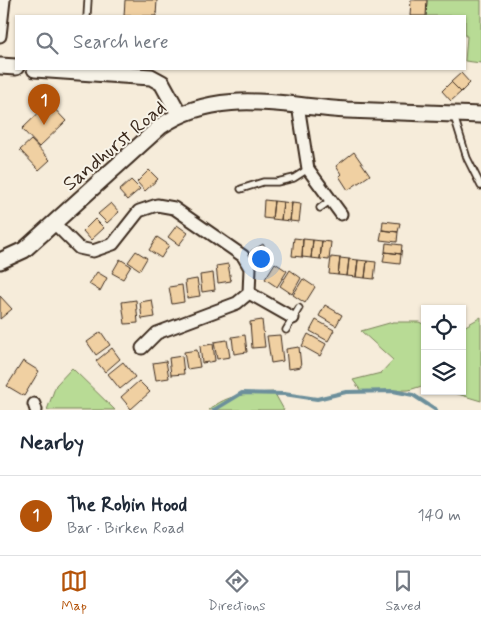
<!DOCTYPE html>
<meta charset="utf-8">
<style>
:root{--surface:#fff;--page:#f6f6f7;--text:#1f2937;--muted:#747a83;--line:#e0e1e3;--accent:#b45309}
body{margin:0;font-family:Mynerve,sans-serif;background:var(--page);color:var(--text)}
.controls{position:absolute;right:15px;bottom:15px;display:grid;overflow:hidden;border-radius:0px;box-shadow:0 1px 4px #0004}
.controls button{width:45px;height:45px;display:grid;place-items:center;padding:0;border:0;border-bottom:1px solid var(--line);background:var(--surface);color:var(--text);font:25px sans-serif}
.you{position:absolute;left:260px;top:258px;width:18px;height:18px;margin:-12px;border:4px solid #fff;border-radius:50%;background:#1a73e8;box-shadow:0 0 0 8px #1a73e833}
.badge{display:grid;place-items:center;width:32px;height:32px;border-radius:50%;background:var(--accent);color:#fff;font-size:16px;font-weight:700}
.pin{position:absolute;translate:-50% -41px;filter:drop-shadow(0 1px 2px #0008)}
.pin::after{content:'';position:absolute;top:26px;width:18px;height:15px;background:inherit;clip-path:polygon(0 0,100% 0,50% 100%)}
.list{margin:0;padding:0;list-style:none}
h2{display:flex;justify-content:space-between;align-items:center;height:65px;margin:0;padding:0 20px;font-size:21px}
h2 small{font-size:16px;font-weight:400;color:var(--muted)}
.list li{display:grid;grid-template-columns:32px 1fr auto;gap:15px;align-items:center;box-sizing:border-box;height:80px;padding:0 20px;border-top:1px solid var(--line)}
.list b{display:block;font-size:19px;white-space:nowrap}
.list p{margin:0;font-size:16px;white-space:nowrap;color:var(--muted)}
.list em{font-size:16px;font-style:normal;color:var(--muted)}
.icon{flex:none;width:28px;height:28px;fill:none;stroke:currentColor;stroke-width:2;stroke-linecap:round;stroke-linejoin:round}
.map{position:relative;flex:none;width:481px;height:410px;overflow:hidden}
.search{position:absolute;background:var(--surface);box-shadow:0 1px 4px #0004;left:15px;right:15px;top:15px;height:55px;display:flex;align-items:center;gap:12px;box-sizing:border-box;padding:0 18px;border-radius:0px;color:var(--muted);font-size:19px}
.sheet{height:145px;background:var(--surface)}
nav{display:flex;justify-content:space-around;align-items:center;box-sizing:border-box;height:70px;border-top:1px solid var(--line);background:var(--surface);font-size:14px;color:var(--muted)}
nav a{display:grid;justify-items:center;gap:2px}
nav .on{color:var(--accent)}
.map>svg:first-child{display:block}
.green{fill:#b8db95;stroke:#7a825a}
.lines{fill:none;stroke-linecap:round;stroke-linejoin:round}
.stream{stroke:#6c8f9b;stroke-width:4}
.building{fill:#f0d0a2;stroke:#3b2a1e}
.service-casing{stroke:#3b2a1e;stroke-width:9}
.minor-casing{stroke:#3b2a1e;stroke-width:15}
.tertiary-casing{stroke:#3b2a1e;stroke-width:19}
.service{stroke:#f7f3e8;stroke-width:5.5}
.minor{stroke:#f7f3e8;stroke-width:11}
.tertiary{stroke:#f7f3e8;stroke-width:15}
.labels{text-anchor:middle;stroke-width:4;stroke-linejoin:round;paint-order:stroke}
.street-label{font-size:20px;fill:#3b2a1e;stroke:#f7f3e8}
</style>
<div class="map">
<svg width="481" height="410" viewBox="0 0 481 410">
<rect width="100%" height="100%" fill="#f6ecda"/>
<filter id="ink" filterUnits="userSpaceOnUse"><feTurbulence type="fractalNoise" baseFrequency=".02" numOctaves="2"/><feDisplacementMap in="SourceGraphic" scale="10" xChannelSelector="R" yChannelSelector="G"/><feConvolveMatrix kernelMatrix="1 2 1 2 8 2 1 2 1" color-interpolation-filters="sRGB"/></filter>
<g filter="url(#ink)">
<path class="green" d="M427,0h54v63l-16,-2 2,-25h-2v-20h-39z
M481,317v84l-33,-10h14v-63z
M393,322h26l6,3v60l-16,5 -48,1 -8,-11 28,-7 12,-13 -32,-29z
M72,368l43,42h-68l9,-25z
M274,392l10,18h-75c18,-16 41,-17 65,-18z"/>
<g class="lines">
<path class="stream" d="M214,410l28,-17 42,1 33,5 29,-7 47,-1 20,4 23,15"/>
</g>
<path class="building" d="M125,0h32l-1,16h-32z
M411,0h16l-1,16h-16z
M461,73l9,10 -9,9 -10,-10z
M451,82l10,10 -10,9 -9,-10z
M49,103l17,18 -27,26 -17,-18z
M31,140l19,20 -11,10 -19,-20z
M354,152l16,23 -22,15 -9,-14 2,-2 -5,-8z
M149,170l9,9 -13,12 -8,-9z
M131,180l9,9 -13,11 -8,-9z
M264,200l10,1 -2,18 -9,-1z
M274,201l9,1 -2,18 -9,-1z
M283,202l9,1 -2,18 -9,-1z
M111,203l8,9 -12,11 -9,-9z
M292,203l9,1 -2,18 -9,-1z
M95,219l9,9 -13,12 -8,-9z
M383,221l17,2 -2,9 -16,-2z
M177,225l11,8 -9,12 -11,-8z
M382,230l16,2 -1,10 -17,-2z
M157,237l12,8 -8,13 -12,-8z
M294,238l9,1 -1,18 -10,-1z
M303,239l10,1 -2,18 -9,-1z
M313,240l9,1 -2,18 -9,-1z
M322,241l9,1 -2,18 -9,-1z
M386,243l16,2 -1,9 -16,-2z
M263,244l10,15 -12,7 -10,-15z
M136,251l11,7 -7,12 -12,-8z
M385,252l16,2 -1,10 -17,-2z
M331,257l9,1 -2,17 -9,-1z
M340,258l9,1 -2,17 -9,-1z
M120,259l11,7 -8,13 -11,-6z
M349,259l9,1 -2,17 -9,-1z
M358,260l9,1 -2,17 -9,-1z
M367,261l9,1 -2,17 -9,-1z
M275,263l12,8 -10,16 -12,-8z
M228,264l3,17 -13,2 -2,-17z
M290,270l11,8 -9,16 -12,-8z
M97,272l10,6 -7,13 -11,-7z
M213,273l2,17 -13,2 -2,-17z
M197,279l3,17 -13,2 -2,-17z
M303,279l12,8 -10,16 -12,-8z
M182,285l2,17 -12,2 -3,-17z
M0,296l12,13 -12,10z
M136,300l2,23 -13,1 -3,-22z
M152,300l3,17 -13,2 -2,-17z
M325,305l17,10 -6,11 -17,-10z
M262,320l3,27 -13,1 -2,-26z
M316,320l18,10 -6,11 -18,-10z
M101,332l9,13 -14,10 -9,-13z
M308,334l18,10 -6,12 -18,-10z
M245,335l2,17 -13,2 -2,-17z
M280,335l3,26 -12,2 -4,-27z
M227,340l3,17 -13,2 -3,-17z
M213,344l2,17 -13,2 -2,-17z
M299,347l2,20 -13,2 -2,-20z
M112,348l8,11 -15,13 -9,-11z
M197,350l3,17 -13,2 -3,-17z
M182,356l2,18 -13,1 -2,-17z
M23,361l16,10 -15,25 -17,-10z
M166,361l3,17 -13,2 -3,-17z
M123,362l12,15 -15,12 -12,-15z
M139,381l11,11 -19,17 -10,-12z"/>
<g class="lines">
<defs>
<path id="service" d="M87,16l1,-16
M454,116l13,42 14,28
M241,189l22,-7h14l17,-4 14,-9
M320,208l11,-8
M286,330l13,-22"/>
<path id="minor" d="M0,36l4,-36
M298,105l10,64 33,45
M54,223l25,25 14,3 20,-7 26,-33 18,-6 17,3 69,48 7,12 -1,25 -12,10 -80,30 -15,15
M249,293l44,25
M34,404l2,6"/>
<path id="tertiary" d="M0,66l16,1
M35,69l116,8 11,6 17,31
M0,261l24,-11 137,-124c57,-39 121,-20 186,-16 44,2 89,3 134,5"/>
</defs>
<use href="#service" class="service-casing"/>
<use href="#minor" class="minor-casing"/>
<use href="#tertiary" class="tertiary-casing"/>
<use href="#service" class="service"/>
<use href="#minor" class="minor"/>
<use href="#tertiary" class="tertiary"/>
</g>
</g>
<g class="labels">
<g class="street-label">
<text transform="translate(114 145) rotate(-40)" y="7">Sandhurst Road</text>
</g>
</g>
</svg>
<div class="controls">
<button><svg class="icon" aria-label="locate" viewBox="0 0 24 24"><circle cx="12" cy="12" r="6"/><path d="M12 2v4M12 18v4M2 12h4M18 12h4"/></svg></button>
<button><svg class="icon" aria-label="layers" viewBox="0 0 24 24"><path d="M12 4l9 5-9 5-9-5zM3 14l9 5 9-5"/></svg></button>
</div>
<div class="you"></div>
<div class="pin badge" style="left:44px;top:125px">1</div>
<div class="search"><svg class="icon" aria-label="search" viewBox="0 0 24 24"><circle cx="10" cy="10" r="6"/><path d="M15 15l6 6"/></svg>Search here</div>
</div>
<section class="sheet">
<h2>Nearby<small></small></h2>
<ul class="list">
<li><span class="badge">1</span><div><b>The Robin Hood</b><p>Bar · Birken Road</p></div><em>140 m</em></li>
</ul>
</section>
<nav>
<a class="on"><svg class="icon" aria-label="map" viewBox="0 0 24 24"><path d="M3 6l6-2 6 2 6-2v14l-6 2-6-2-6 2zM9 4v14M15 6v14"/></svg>Map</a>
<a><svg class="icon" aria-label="directions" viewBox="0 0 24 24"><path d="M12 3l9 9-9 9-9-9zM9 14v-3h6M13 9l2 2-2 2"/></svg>Directions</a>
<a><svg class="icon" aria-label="saved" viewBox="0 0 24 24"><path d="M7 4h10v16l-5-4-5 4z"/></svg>Saved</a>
</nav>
